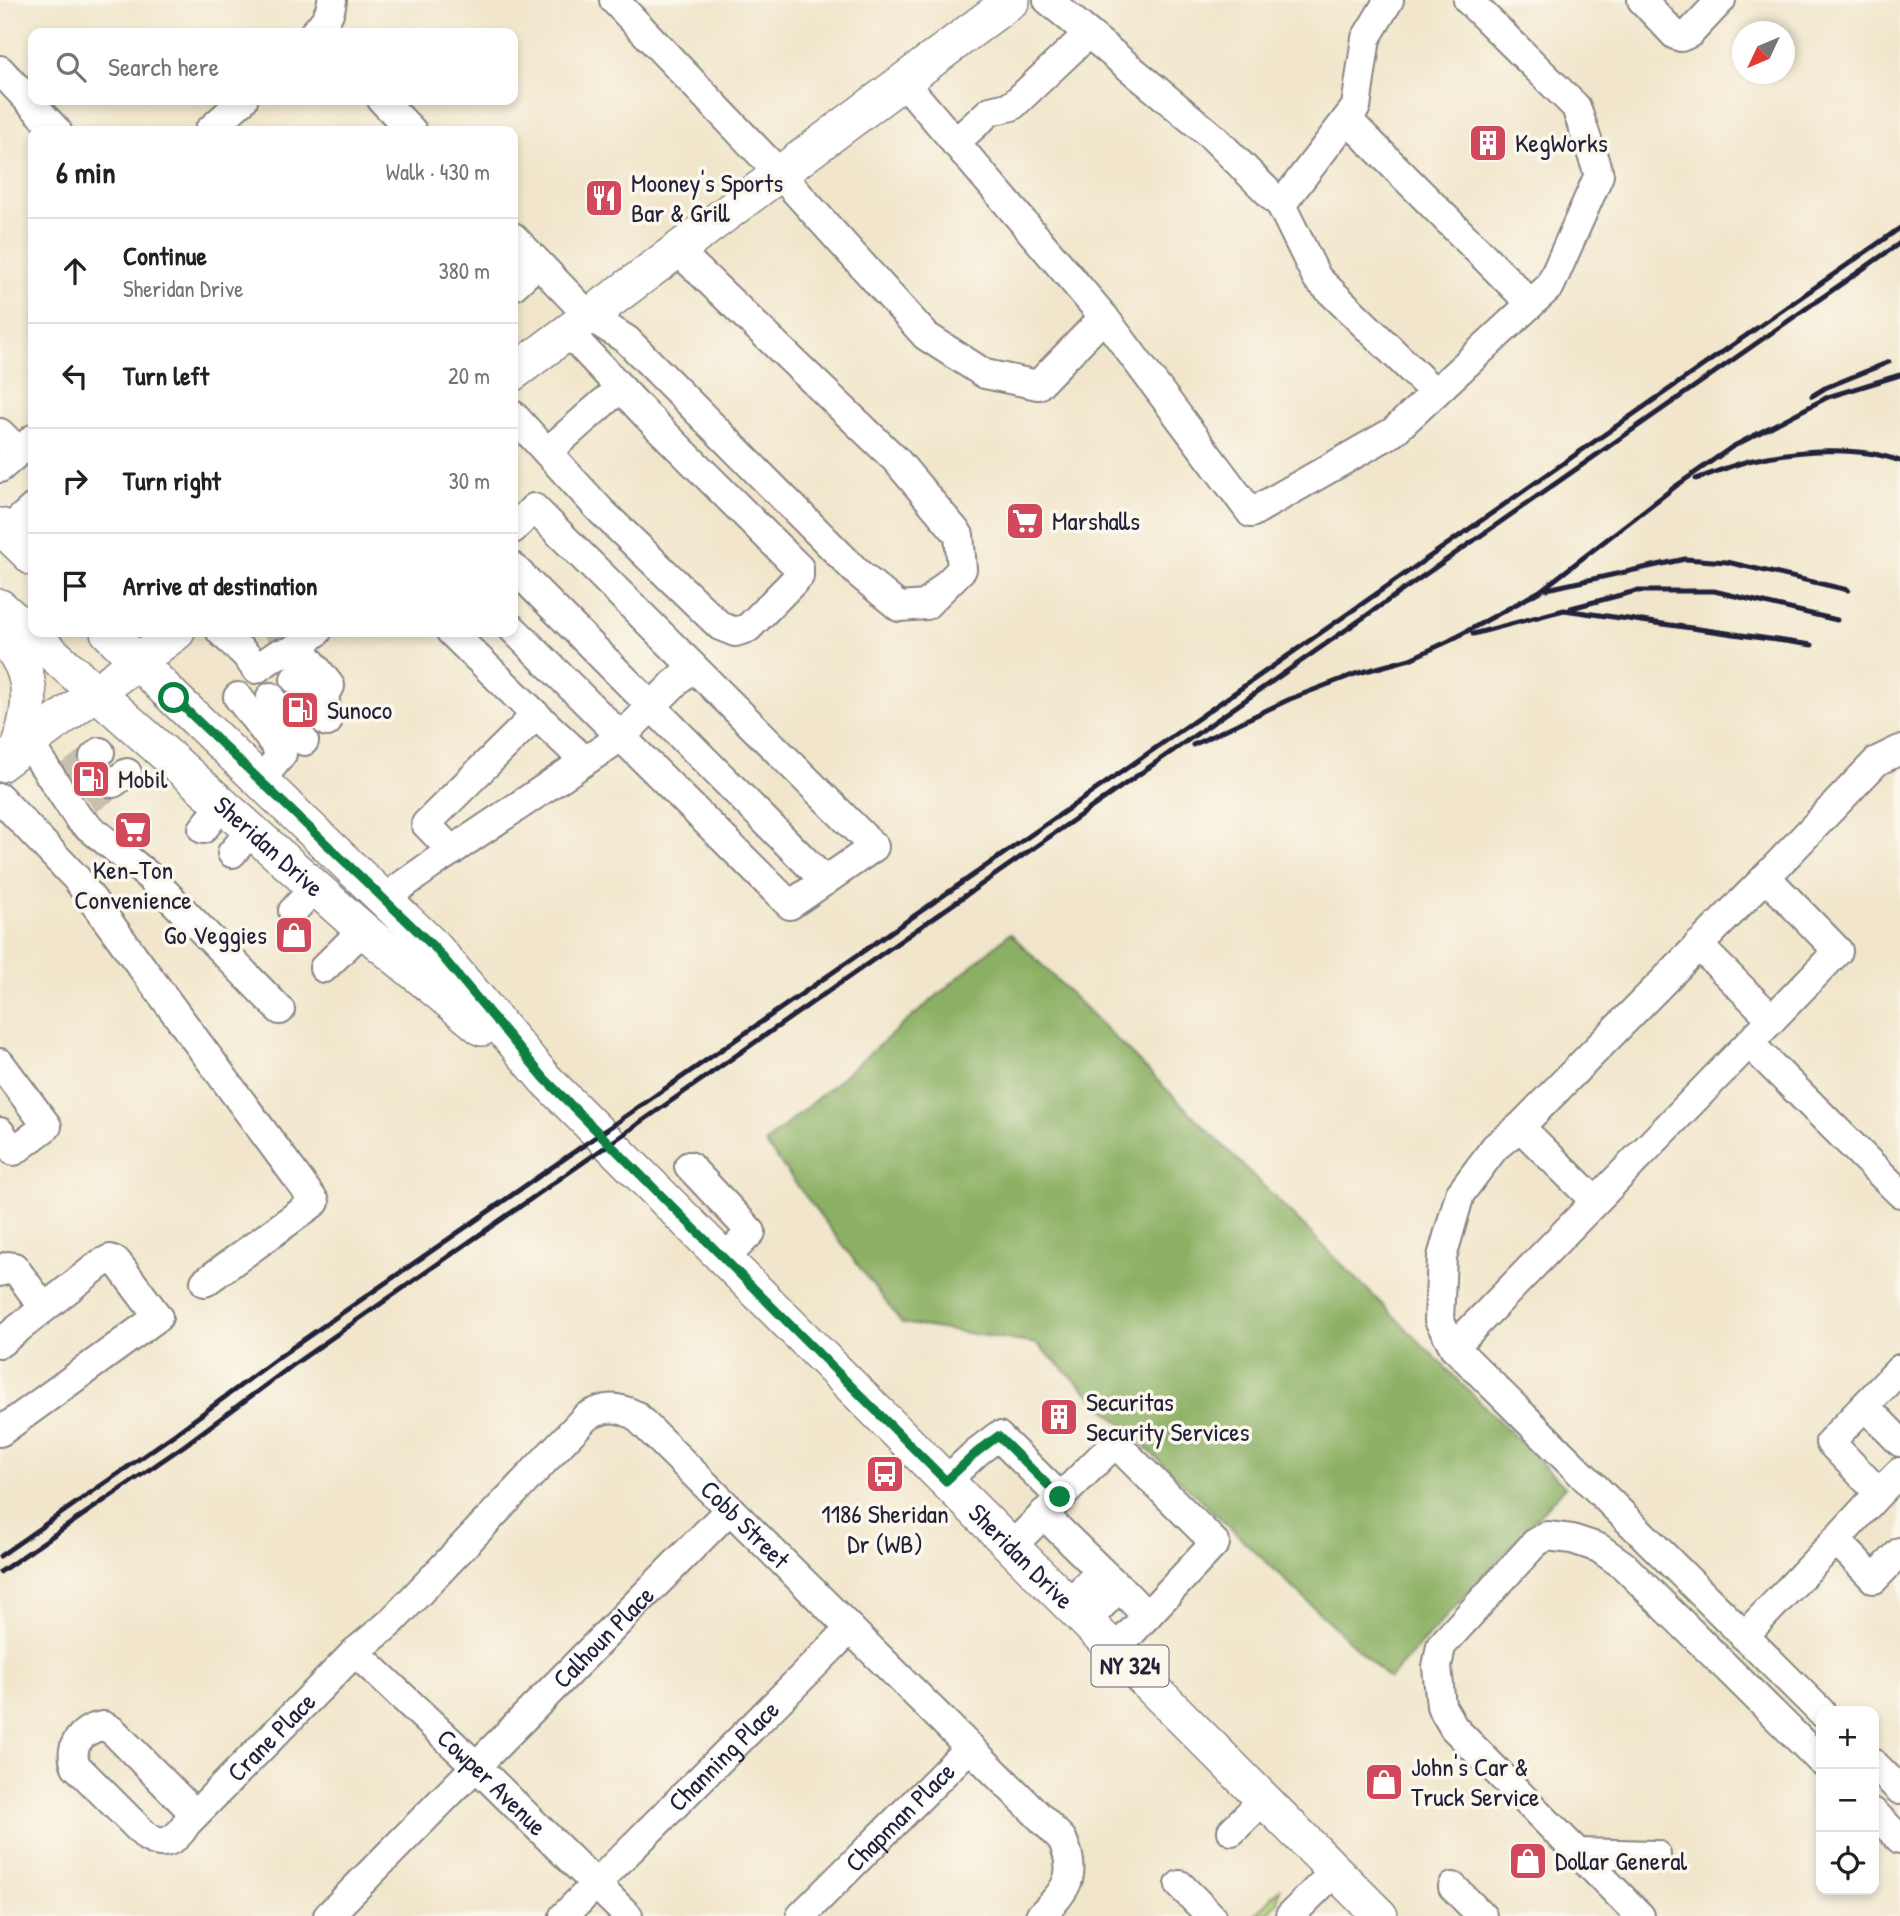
<!DOCTYPE html>
<meta charset="utf-8">
<style>
:root{--surface:#fff;--page:#f2f2f2;--text:#202124;--muted:#757577;--line:#e0e0e0}
body{margin:0;font-family:"Patrick Hand",sans-serif;background:var(--page);color:var(--text)}
.controls{position:absolute;right:21px;bottom:21px;display:grid;overflow:hidden;border-radius:14px;box-shadow:0 4px 10px #0003}
.controls button{width:63px;height:63px;display:grid;place-items:center;padding:0;border:0;border-bottom:2px solid var(--line);background:var(--surface);color:var(--text);font:35px sans-serif}
.compass{position:absolute;left:1732px;top:21px;width:63px;height:63px;border-radius:50%;background:var(--surface);box-shadow:0 4px 10px #0003;rotate:226deg}
.stop{position:absolute;width:21px;height:21px;margin:-16px;border:5px solid #0b8043;border-radius:50%;background:#fff}
.stop.end{background:#0b8043;border-color:#fff;box-shadow:0 2px 7px #0008}
.list{margin:0;padding:0;list-style:none}
h2{display:flex;justify-content:space-between;align-items:center;height:91px;margin:0;padding:0 28px;font-size:30px}
h2 small{font-size:23px;font-weight:400;color:var(--muted)}
.list li{display:grid;grid-template-columns:46px 1fr auto;gap:21px;align-items:center;box-sizing:border-box;height:105px;padding:0 28px;border-top:2px solid var(--line)}
.list b{display:block;font-size:26px;white-space:nowrap}
.list p{margin:0;font-size:23px;white-space:nowrap;color:var(--muted)}
.list em{font-size:23px;font-style:normal;color:var(--muted)}
.icon{flex:none;width:38px;height:38px;fill:none;stroke:currentColor;stroke-width:2;stroke-linecap:round;stroke-linejoin:round}
.map{position:relative;flex:none;width:1900px;height:1916px;overflow:hidden}
.search{position:absolute;background:var(--surface);box-shadow:0 4px 10px #0003;left:28px;top:28px;width:490px;height:77px;display:flex;align-items:center;gap:18px;box-sizing:border-box;padding:0 24px;border-radius:14px;color:var(--muted);font-size:26px}
.panel{position:absolute;background:var(--surface);box-shadow:0 4px 10px #0003;left:28px;top:126px;width:490px;height:511px;border-radius:14px}
.map>svg:first-child{display:block}
.green{fill:#b0cc72;stroke:#697756;stroke-width:2}
.forest{fill:#8cb064;stroke:#576950;stroke-width:2}
.lines{fill:none;stroke-linecap:round;stroke-linejoin:round}
.minor-tunnel{stroke:#c8bfae;stroke-width:28;stroke-dasharray:28 14;stroke-linecap:butt}
.minor-casing{stroke:#8a8483;stroke-width:32}
.major-casing{stroke:#8a8483;stroke-width:38}
.minor{stroke:#fff;stroke-width:28}
.major{stroke:#fff;stroke-width:35}
.rail{stroke:#22223b;stroke-width:5}
.route{stroke:#0b8043;stroke-width:9}
.labels{text-anchor:middle;stroke-width:7;stroke-linejoin:round;paint-order:stroke}
.shield{fill:#fbf7ec;stroke:#636270;stroke-width:2}
.shield-label{font-size:24px;font-weight:bold;fill:#22223b}
.poi-label{font-size:26px;fill:#22223b;stroke:#fbf7ec;text-anchor:start}
.street-label{font-size:26px;fill:#22223b;stroke:#fbf7ec}
</style>
<div class="map">
<svg width="1900" height="1916" viewBox="0 0 1900 1916">
<rect width="100%" height="100%" fill="#fbf7ec"/>
<filter id="ink" filterUnits="userSpaceOnUse"><feTurbulence type="fractalNoise" baseFrequency=".0143" numOctaves="2"/><feDisplacementMap in="SourceGraphic" scale="14" xChannelSelector="R" yChannelSelector="G"/><feConvolveMatrix kernelMatrix="1 2 1 2 8 2 1 2 1" color-interpolation-filters="sRGB"/></filter>
<filter id="wash" filterUnits="userSpaceOnUse"><feTurbulence type="fractalNoise" baseFrequency=".00686" numOctaves="4" result="noise"/><feDisplacementMap in="SourceGraphic" scale="28" xChannelSelector="R" yChannelSelector="G"/><feGaussianBlur stdDeviation="1.57" result="paint"/><feColorMatrix in="noise" values="0 0 0 0 0 0 0 0 0 0 0 0 0 0 0 0 0 1.4 0 .05"/><feComposite in="paint" operator="in"/></filter>
<g filter="url(#wash)">
<rect width="100%" height="100%" fill="#f1e6cb"/>
<path class="green" d="M1280,1889l-2,13 -13,14h-11z"/>
<path class="forest" d="M1010,933l555,554 -176,192 -352,-335 -135,-21 -137,-180z"/>
</g>
<g filter="url(#ink)">
<g class="lines">
<path class="minor-tunnel" d="M273,646l17,-14
M69,775l25,-18
M88,801l25,-18"/>
<defs>
<g id="minor">
<path d="M614,0l165,173 147,163 59,38 53,11 66,-68"/>
<path d="M1048,0l165,137 68,68 75,-98 10,-69 23,-38"/>
<path d="M1642,0l33,35 6,2 9,-4 31,-33"/>
<path d="M314,33c10,-10 17,-19 18,-33"/>
<path d="M0,70l57,61"/>
<path d="M903,81l201,236 147,196 142,-81 157,-146 49,-111 -23,-68 -108,-107"/>
<path d="M382,100l30,31"/>
<path d="M1347,119l184,185"/>
<path d="M209,131l34,-31"/>
<path d="M955,143l35,-32 22,-5 76,-72"/>
<path d="M1281,205l36,73 118,115"/>
<path d="M513,237l76,79 38,24 231,233 41,34 27,-2 36,-36 -3,-34 -63,-75 -219,-210"/>
<path d="M513,286l25,-23"/>
<path d="M513,415l88,96 119,115 15,6 13,-4 51,-52v-8l-152,-152 -79,-84"/>
<path d="M0,433l19,19"/>
<path d="M547,452l73,-64"/>
<path d="M0,468l33,-29"/>
<path d="M513,529l21,-21 340,339 -84,58 -277,-276"/>
<path d="M6,532l27,-24"/>
<path d="M513,567l312,314"/>
<path d="M221,632l25,23 10,14 22,-15 12,-2 27,-20"/>
<path d="M451,632l85,83"/>
<path d="M299,646l31,40 -19,15"/>
<path d="M295,679l29,12 3,31"/>
<path d="M238,697l44,57 -22,27"/>
<path d="M271,697l6,29 11,-7"/>
<path d="M267,733l10,-7 27,15"/>
<path d="M28,742l51,77 72,59 129,132"/>
<path d="M94,757l6,-5"/>
<path d="M113,783l14,-10"/>
<path d="M0,798l76,80 239,324 -110,80"/>
<path d="M203,829l19,-24"/>
<path d="M452,851l-26,-27 110,-109 49,46"/>
<path d="M232,853l19,-22"/>
<path d="M1766,877l111,-116 23,-11"/>
<path d="M385,900l15,-13 38,-27 183,-123 71,-71"/>
<path d="M293,911l22,-24"/>
<path d="M1698,945l74,74"/>
<path d="M324,968l39,-38"/>
<path d="M1749,1043l151,150"/>
<path d="M0,1063l47,63 -33,25 -14,-19"/>
<path d="M689,1166l62,66 -27,27"/>
<path d="M1595,1201l-75,-74 246,-250 72,74 -89,92 -295,304 367,365"/>
<path d="M0,1272l8,-6 6,1 30,41"/>
<path d="M0,1343l100,-79 10,-5 7,3 41,55 -158,115"/>
<path d="M1454,1347l-15,-27 3,-63 18,-63 35,-47 25,-20"/>
<path d="M1900,1369l-70,73 49,51 21,-21"/>
<path d="M1865,1406l35,36"/>
<path d="M946,1481l31,-29 21,-16 62,61"/>
<path d="M1043,1514l58,57"/>
<path d="M1836,1540l43,-47"/>
<path d="M1011,1547l104,-104 100,100 -101,108"/>
<path d="M1068,1604l33,-33 13,12"/>
<path d="M1086,1622l33,-35 28,29"/>
<path d="M1744,1636l92,-96 38,39 26,-27"/>
<path id="s1" d="M355,1652l121,114 152,150"/>
<path d="M104,1726l9,5 76,77c3,13 -11,32 -25,34 -6,1 -12,-2 -17,-5l-71,-71c-9,-21 8,-38 28,-40z"/>
<path d="M1874,1764l26,26"/>
<path d="M1874,1813l26,26"/>
<path id="s2" d="M188,1822l167,-170 35,-29 196,-206c20,-11 30,-11 49,-2l427,424c17,37 4,51 -22,77"/>
<path d="M1232,1831l31,-31"/>
<path d="M1577,1853l79,2"/>
<path d="M1180,1885l31,31"/>
<path d="M1453,1887l29,29"/>
<path id="s3" d="M328,1916l402,-407"/>
<path id="s4" d="M564,1916l286,-287"/>
<path id="s5" d="M801,1916l169,-169"/>
<path d="M1290,1916l45,-45"/>
<path d="M1640,1916l-186,-188 -13,-22 -4,-39 4,-21 94,-103 12,-7 25,3 27,9 24,17 198,196"/>
</g>
<g id="major">
<path d="M513,373l499,-373"/>
<path d="M0,526l33,32"/>
<path id="s6" d="M0,607l363,323 119,98"/>
<path id="s7" d="M108,632l66,66 261,250 110,131 835,837"/>
<path d="M0,633c6,7 12,15 17,23 19,30 11,61 2,93"/>
<path d="M0,764l177,-132"/>
</g>
</defs>
<use href="#minor" class="minor-casing"/>
<use href="#major" class="major-casing"/>
<use href="#minor" class="minor"/>
<use href="#major" class="major"/>
<path class="rail" d="M1812,396l13,-8 64,-26
M1696,479c18,-6 38,-15 57,-19 44,-10 104,-15 147,1
M1547,589l138,-30 42,3 121,28
M1571,608l65,-17h78l123,29
M1473,634l91,-24 248,35
M1193,745l97,-46 65,-25 55,-15 39,-18 91,-50 136,-105 56,-39 96,-50 72,-22
M0,1556l175,-122 108,-80 834,-579 783,-547
M0,1572l185,-127 108,-80 1607,-1122"/>
</g>
</g>
<g class="lines" filter="url(#ink)">
<path class="route" d="M174,698l261,250 110,131 401,402 31,-29 21,-16 62,61"/>
</g>
<defs>
<symbol id="building-square" viewBox="-11 -11 22 22"><rect x="-9" y="-9" width="18" height="18" rx="4" fill="#d1495b" stroke="#fbf7ec"/><path d="M-4-6H4V6H1V3H-1V6H-4ZM-2.5-4.3h1.7v1.8h-1.7ZM.8-4.3h1.7v1.8H.8ZM-2.5-1h1.7V.8h-1.7ZM.8-1h1.7V.8H.8Z" fill="#fff"/></symbol>
<symbol id="restaurant-square" viewBox="-11 -11 22 22"><rect x="-9" y="-9" width="18" height="18" rx="4" fill="#d1495b" stroke="#fbf7ec"/><path d="M-5-6h1v4h1v-4h1v4h1v-4h1v5L-1.5 .5V6h-2V.5L-5-1ZM5-6V6H3V1.5H1.5Q1.5-4 5-6Z" fill="#fff"/></symbol>
<symbol id="supermarket-square" viewBox="-11 -11 22 22"><rect x="-9" y="-9" width="18" height="18" rx="4" fill="#d1495b" stroke="#fbf7ec"/><path d="M-6-5.5h2.5l.6 2H6L4.5 2H-2.5L-4.4-4H-6ZM-1.5 3.2a1.3 1.3 0 1 0 .1 0ZM3 3.2a1.3 1.3 0 1 0 .1 0Z" fill="#fff"/></symbol>
<symbol id="fuel-square" viewBox="-11 -11 22 22"><rect x="-9" y="-9" width="18" height="18" rx="4" fill="#d1495b" stroke="#fbf7ec"/><path d="M-5.5-6h7V0h2V4h1.3V-2.5L3-4.5l.8-.8L6-3V5H2.5V1h-1V6h-7ZM-4.2-4.7v3.2H.2V-4.7Z" fill="#fff"/></symbol>
<symbol id="shop-square" viewBox="-11 -11 22 22"><rect x="-9" y="-9" width="18" height="18" rx="4" fill="#d1495b" stroke="#fbf7ec"/><path d="M-5-2.5h2.3a2.7 3.5 0 0 1 5.4 0H5L5.5 6h-11ZM-1.5-2.5h3a1.5 2.3 0 0 0-3 0Z" fill="#fff"/></symbol>
<symbol id="bus-square" viewBox="-11 -11 22 22"><rect x="-9" y="-9" width="18" height="18" rx="4" fill="#d1495b" stroke="#fbf7ec"/><path d="M-5-6H5V4H4V6H2V4H-2V6H-4V4H-5ZM-3.5-4V0h7V-4ZM-3.5 1.2v1.5H-2V1.2ZM2 1.2v1.5H3.5V1.2Z" fill="#fff"/></symbol>
</defs>
<g fill-rule="evenodd">
<use href="#building-square" x="1466" y="121" width="44" height="44"/>
<use href="#restaurant-square" x="582" y="176" width="44" height="44"/>
<use href="#supermarket-square" x="1003" y="499" width="44" height="44"/>
<use href="#fuel-square" x="278" y="688" width="44" height="44"/>
<use href="#fuel-square" x="69" y="757" width="44" height="44"/>
<use href="#supermarket-square" x="111" y="808" width="44" height="44"/>
<use href="#shop-square" x="272" y="913" width="44" height="44"/>
<use href="#building-square" x="1037" y="1395" width="44" height="44"/>
<use href="#bus-square" x="863" y="1452" width="44" height="44"/>
<use href="#shop-square" x="1362" y="1760" width="44" height="44"/>
<use href="#shop-square" x="1506" y="1839" width="44" height="44"/>
</g>
<g class="labels">
<rect class="shield" x="1091.5" y="1645.5" width="77" height="41" rx="5"/>
<g class="shield-label">
<text x="1130" y="1674">NY 324</text>
</g>
<g class="poi-label">
<text x="1515" y="152">KegWorks</text>
<text x="631" y="192">Mooney's Sports<tspan x="631" dy="30">Bar &amp; Grill</tspan></text>
<text x="1052" y="530">Marshalls</text>
<text x="327" y="719">Sunoco</text>
<text x="118" y="788">Mobil</text>
<text x="133" y="879" text-anchor="middle">Ken-Ton<tspan x="133" dy="30">Convenience</tspan></text>
<text x="267" y="944" text-anchor="end">Go Veggies</text>
<text x="1086" y="1411">Securitas<tspan x="1086" dy="30">Security Services</tspan></text>
<text x="885" y="1523" text-anchor="middle">1186 Sheridan<tspan x="885" dy="30">Dr (WB)</tspan></text>
<text x="1411" y="1776">John's Car &amp;<tspan x="1411" dy="30">Truck Service</tspan></text>
<text x="1555" y="1870">Dollar General</text>
</g>
<g class="street-label">
<text dy="9" stroke="none"><textPath href="#s6" startOffset="360">Sheridan Drive</textPath></text>
<text dy="9" stroke="none"><textPath href="#s2" startOffset="775">Cobb Street</textPath></text>
<text dy="9" stroke="none"><textPath href="#s7" startOffset="1300">Sheridan Drive</textPath></text>
<text dy="9" stroke="none"><textPath href="#s3" startOffset="392">Calhoun Place</textPath></text>
<text dy="9" stroke="none"><textPath href="#s2" startOffset="119">Crane Place</textPath></text>
<text dy="9" stroke="none"><textPath href="#s4" startOffset="226">Channing Place</textPath></text>
<text dy="9" stroke="none"><textPath href="#s1" startOffset="189">Cowper Avenue</textPath></text>
<text dy="9" stroke="none"><textPath href="#s5" startOffset="140">Chapman Place</textPath></text>
</g>
</g>
</svg>
<div class="controls">
<button>+</button>
<button>−</button>
<button><svg class="icon" aria-label="locate" viewBox="0 0 24 24"><circle cx="12" cy="12" r="6"/><path d="M12 2v4M12 18v4M2 12h4M18 12h4"/></svg></button>
</div>
<svg class="compass" viewBox="-18 -18 36 36"><path d="M0-13l5 13h-10z" fill="#e53935"/><path d="M0 13l5-13h-10z" fill="#757577"/></svg>
<div class="stop" style="left:174px;top:698px"></div>
<div class="stop end" style="left:1060px;top:1497px"></div>
<div class="search"><svg class="icon" aria-label="search" viewBox="0 0 24 24"><circle cx="10" cy="10" r="6"/><path d="M15 15l6 6"/></svg>Search here</div>
<section class="panel">
<h2>6 min<small>Walk · 430 m</small></h2>
<ul class="list">
<li><svg class="icon" aria-label="ahead" viewBox="0 0 24 24"><path d="M12 20V5M6 11l6-6 6 6"/></svg><div><b>Continue</b><p>Sheridan Drive</p></div><em>380 m</em></li>
<li><svg class="icon" aria-label="left" viewBox="0 0 24 24"><path d="M17 20v-9H6M10 6l-5 5 5 5"/></svg><div><b>Turn left</b></div><em>20 m</em></li>
<li><svg class="icon" aria-label="right" viewBox="0 0 24 24"><path d="M7 20v-9h11M14 6l5 5-5 5"/></svg><div><b>Turn right</b></div><em>30 m</em></li>
<li><svg class="icon" aria-label="arrive" viewBox="0 0 24 24"><path d="M6 21V4h12l-3 4 3 4H6"/></svg><div><b>Arrive at destination</b></div></li>
</ul>
</section>
</div>
